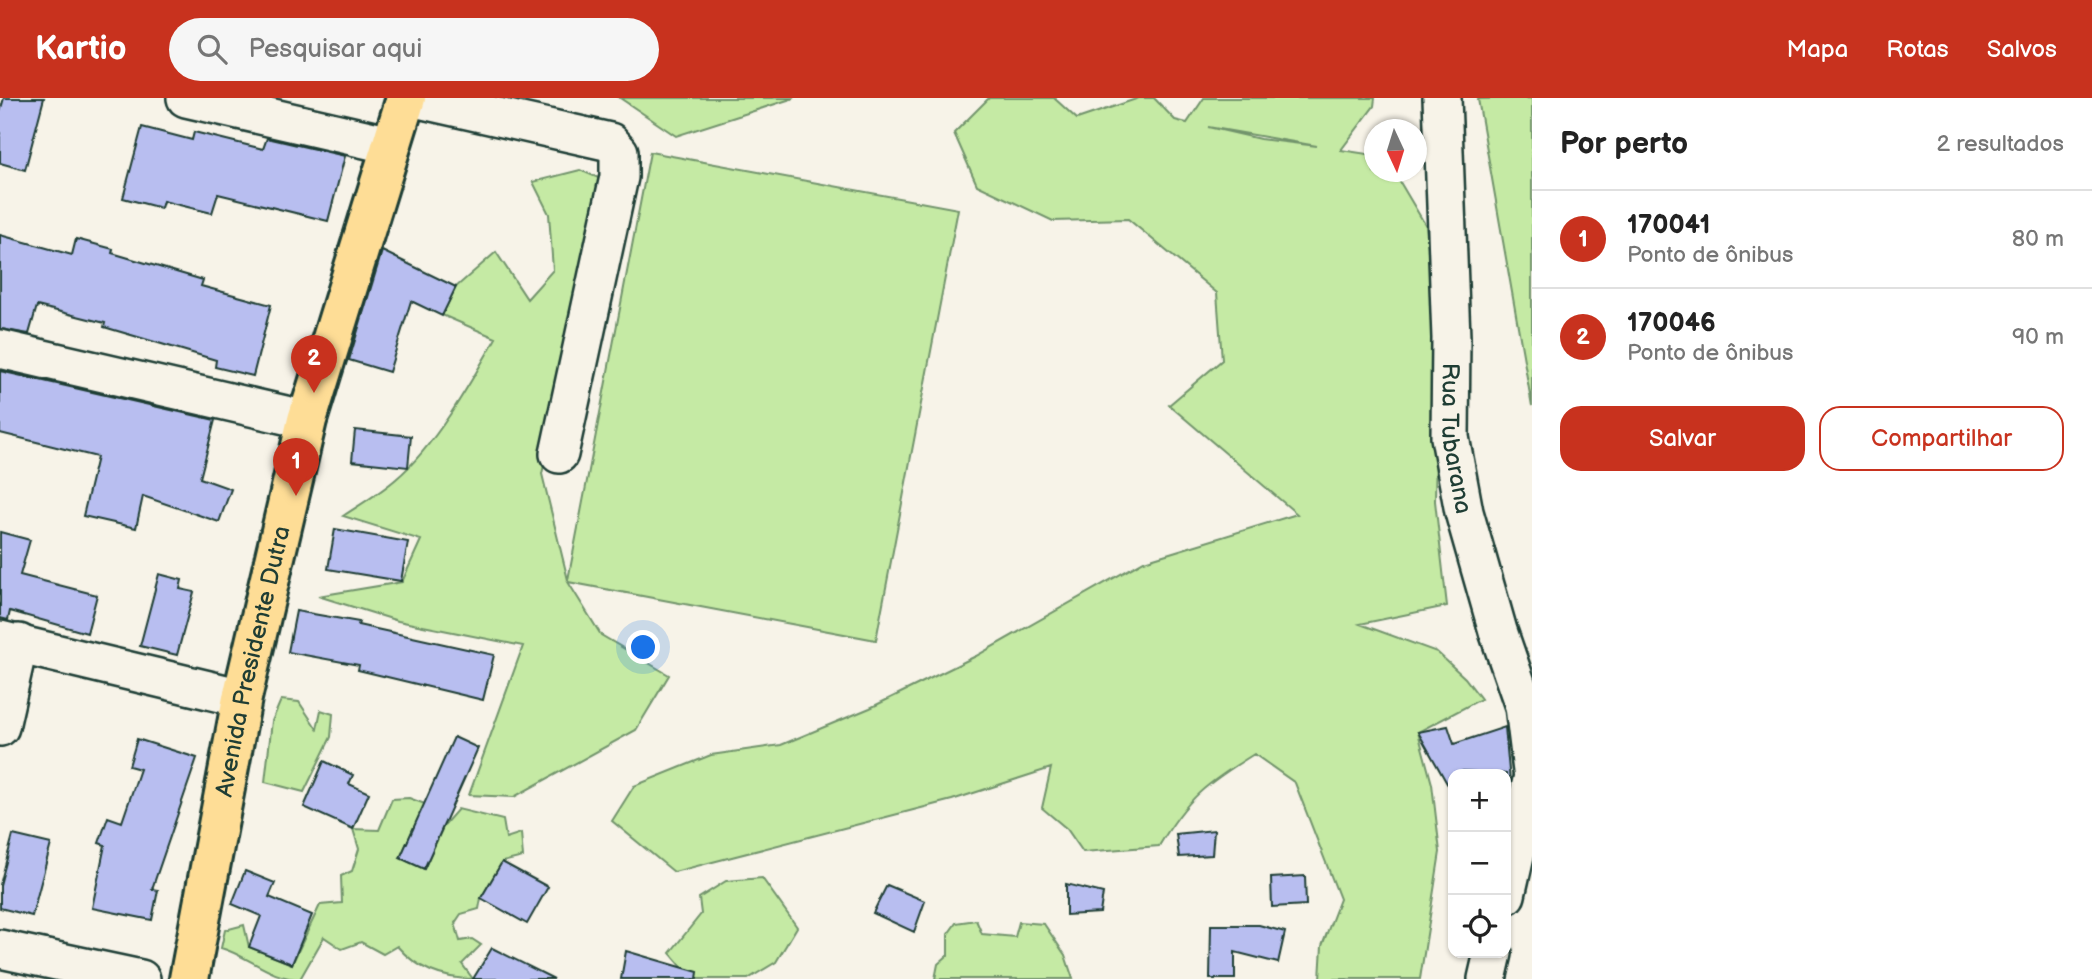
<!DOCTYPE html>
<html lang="pt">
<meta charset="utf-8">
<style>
:root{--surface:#fff;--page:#f6f6f6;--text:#222;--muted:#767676;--line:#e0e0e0;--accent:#c8321e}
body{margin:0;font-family:"Balsamiq Sans",sans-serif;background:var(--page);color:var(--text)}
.controls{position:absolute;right:21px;bottom:21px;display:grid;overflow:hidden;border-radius:14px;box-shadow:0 2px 5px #0004}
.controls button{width:63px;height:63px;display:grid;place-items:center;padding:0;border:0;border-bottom:2px solid var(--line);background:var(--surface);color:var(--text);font:35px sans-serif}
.compass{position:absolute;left:1364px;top:21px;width:63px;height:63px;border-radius:50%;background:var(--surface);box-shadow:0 2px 5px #0004;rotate:176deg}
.you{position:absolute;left:644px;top:550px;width:24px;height:24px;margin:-18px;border:5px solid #fff;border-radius:50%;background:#1a73e8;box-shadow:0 0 0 10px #1a73e833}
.badge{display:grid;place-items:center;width:46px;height:46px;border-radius:50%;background:var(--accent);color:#fff;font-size:23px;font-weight:700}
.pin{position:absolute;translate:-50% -58px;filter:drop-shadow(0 2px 4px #0008)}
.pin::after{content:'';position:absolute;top:37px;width:24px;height:21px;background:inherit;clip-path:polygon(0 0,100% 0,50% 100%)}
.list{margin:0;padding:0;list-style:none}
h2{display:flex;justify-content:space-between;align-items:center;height:91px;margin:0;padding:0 28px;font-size:30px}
h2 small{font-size:23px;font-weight:400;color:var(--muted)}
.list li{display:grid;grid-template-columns:46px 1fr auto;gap:21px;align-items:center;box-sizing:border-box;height:98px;padding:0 28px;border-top:2px solid var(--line)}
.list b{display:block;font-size:26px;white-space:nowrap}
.list p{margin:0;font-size:23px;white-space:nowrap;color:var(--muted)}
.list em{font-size:23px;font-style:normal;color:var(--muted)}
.actions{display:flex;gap:14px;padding:21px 28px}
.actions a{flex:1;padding:16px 0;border:2px solid var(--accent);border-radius:21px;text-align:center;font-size:24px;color:var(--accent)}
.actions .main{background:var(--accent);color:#fff}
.icon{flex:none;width:38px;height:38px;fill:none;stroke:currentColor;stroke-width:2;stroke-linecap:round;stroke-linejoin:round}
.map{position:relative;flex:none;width:1532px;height:881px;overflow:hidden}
header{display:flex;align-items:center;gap:42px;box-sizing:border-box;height:98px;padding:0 35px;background:var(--accent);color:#fff}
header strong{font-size:33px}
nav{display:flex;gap:38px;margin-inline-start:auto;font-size:24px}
.search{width:490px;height:63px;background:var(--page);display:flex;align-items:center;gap:18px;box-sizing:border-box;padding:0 24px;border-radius:38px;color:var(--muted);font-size:26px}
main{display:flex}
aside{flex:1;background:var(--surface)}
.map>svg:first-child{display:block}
.green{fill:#c5eaa4;stroke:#72946c;stroke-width:2;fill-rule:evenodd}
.building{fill:#b8bef0;stroke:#1f3d34;stroke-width:2}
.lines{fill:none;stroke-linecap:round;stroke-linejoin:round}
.minor-casing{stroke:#1f3d34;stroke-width:42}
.major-casing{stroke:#1f3d34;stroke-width:44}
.minor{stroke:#f7f3e8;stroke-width:37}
.major{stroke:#fedd96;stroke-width:38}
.labels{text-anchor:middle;stroke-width:6;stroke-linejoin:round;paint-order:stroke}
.street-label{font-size:24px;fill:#1f3d34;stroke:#f7f3e8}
</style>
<header>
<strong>Kartio</strong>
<div class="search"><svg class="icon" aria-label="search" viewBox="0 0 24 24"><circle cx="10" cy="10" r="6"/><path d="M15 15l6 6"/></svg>Pesquisar aqui</div>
<nav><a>Mapa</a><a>Rotas</a><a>Salvos</a></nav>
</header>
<main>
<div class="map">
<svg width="1532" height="881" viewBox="0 0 1532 881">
<rect width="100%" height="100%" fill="#f7f3e8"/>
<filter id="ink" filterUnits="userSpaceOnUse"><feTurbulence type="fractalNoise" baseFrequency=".0143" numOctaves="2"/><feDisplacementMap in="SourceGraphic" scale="14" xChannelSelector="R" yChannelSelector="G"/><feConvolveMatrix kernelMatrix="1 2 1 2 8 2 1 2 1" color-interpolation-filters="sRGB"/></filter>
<g filter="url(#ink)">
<path class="green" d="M620,0h174l-118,38z
M989,0h65l23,21 62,-21h15l21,22 12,3 17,-25h171l-1,8 -33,44 33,5v17h20l32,54 12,127 -3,148 12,105 -87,18 77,28 28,26 16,21 -63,33 14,52 8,68 -20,127h-100l2,-33 18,-47 -45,-116 -41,-29c-48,30 -66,43 -95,92l-76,6 -16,-23 -25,-21 9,-40 -99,32 -278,72 -62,-51 22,-35 77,-31 70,-10 89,-37 106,-52 168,-95 153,-47 -128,-109 53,-45 -5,-67 -89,-74 -75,2 -76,-36 -23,-52zM1208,29l109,19 -57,-7z
M1532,0v308l-54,-307z
M650,54l308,57 -82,431 -308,-58 33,53 68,40 -33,55 -122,67 -45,-2 54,-149 -125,-25 -80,-25 84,-14 19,-42 -78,-24c18,-12 37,-23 53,-37 39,-33 75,-97 100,-141l-54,-23 14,-28 40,-35 31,47 26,-29 -4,-56 -16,-32 47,-12 35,15 -43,153 -30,136 26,106z
M281,602l18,2 18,27 4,-19 12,4 -2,23 -27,55 -39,-10 7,-61z
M409,700l16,6 -25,54 24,11 20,-44 14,-16 45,11 3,18 15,-5 2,24 -21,5 -21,36 -2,11 -18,5 -6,9 5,18 12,-2 9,6 -19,19 11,15c-31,0 -56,-10 -76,-33l-14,8 -22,-12 -19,7 -18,-12 -24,42c-30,0 -51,-23 -79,-31l4,-18 19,-5 5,22 43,17 28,-59 22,-2 -1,-27 11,-5 7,-22 -6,-20 26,1 13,-31z
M762,780l35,49 -21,35 -28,17h-70l4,-12 -12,-14 31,-39 -2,-16 27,-17z
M976,822l6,14 33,3 4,-15 25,2 21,31 8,24h-138l3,-15 10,-9v-21l8,-11z"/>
<path class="building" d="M4,0h40l-19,72 -25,-7v-51z
M142,29l50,13 2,-8 69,17 4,-11 78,18 -17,65 -110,-27 -6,19 -49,-12 -2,7 -38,-10z
M0,137l72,20 4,-16 37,10 -1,4 91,27 -2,6 70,19 -18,71 -38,-9 1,-7 -112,-33 1,-4 -68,-17 -8,28 -29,-5z
M382,153l74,36 -14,29 -31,-15 -22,71 -40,-12z
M0,273l215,49 -15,58 31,11 -12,33 -76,-26 -7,32 -53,-12 14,-59 -97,-24z
M355,332l56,6 -3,31 -56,-6z
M335,431l73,13 -7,39 -73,-12z
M0,434l30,8 -10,35 77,20 -10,38 -77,-22 -2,9 -8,-2z
M159,476l23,6 -2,9 14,3 -17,63 -37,-9z
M296,513l63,11 -1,3 136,30 -11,45 -125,-30 1,-5 -71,-13z
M1448,628l6,18 51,-17 5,55 -4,1v-9l-43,-3 1,3h-11v20l-35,-62z
M454,639l24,11 -54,121 -24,-11z
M137,641l60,19 -45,131 6,1 -6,30 -60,-12 13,-63 -6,-2 9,-26 14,5 18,-53 -11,-3z
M324,663l29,14 -4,9 20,9 -16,36 -49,-22z
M1214,732l-2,25 -33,2 -3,-23z
M13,737l38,9 -19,72 -32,-8v-23z
M502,764l46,25 -21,37 -46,-26z
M245,773l30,12 -6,14 43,18 -20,49 -43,-17 12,-31 -29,-12z
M1305,778l1,29 -34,2 -1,-29z
M1066,786l37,9 -3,20 -34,2z
M887,787l38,16 -11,31 -41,-19z
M1211,827h48l26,7 -7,31 -43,-11v27h-25z
M492,850l62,31h-81z
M626,853l72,21 -1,7h-76z"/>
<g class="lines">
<defs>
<g id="minor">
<path d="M186,0l205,47"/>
<path d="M414,0l196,44 9,10v25l-60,277"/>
<path id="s1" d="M1442,0l9,240 -1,99 14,75 34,119 26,75 8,65"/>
<path d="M0,251l307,71"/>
<path d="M0,542l242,58"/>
<path d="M0,629l19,-84"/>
<path d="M1506,797l26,-115"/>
<path d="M0,851l141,30"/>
<path d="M1487,881l6,-26"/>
</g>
<g id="major">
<path id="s2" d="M189,881l53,-281 65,-278 99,-322"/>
</g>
</defs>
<use href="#minor" class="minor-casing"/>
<use href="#major" class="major-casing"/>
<use href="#minor" class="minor"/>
<use href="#major" class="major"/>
</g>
</g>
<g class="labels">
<g class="street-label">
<text dy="8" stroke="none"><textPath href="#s1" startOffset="341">Rua Tubarana</textPath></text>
<text dy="8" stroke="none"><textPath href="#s2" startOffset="324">Avenida Presidente Dutra</textPath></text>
</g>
</g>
</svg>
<div class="controls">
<button>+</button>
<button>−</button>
<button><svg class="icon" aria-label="locate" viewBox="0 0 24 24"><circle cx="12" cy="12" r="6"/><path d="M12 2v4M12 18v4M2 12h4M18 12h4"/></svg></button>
</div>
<svg class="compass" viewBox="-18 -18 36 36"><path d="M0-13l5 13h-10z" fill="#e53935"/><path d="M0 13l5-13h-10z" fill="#767676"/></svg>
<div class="you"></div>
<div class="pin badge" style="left:296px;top:398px">1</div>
<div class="pin badge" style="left:314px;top:295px">2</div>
</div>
<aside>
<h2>Por perto<small>2 resultados</small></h2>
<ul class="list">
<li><span class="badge">1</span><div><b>170041</b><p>Ponto de ônibus</p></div><em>80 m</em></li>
<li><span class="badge">2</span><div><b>170046</b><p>Ponto de ônibus</p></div><em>90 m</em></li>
</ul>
<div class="actions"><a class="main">Salvar</a><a>Compartilhar</a></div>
</aside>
</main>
